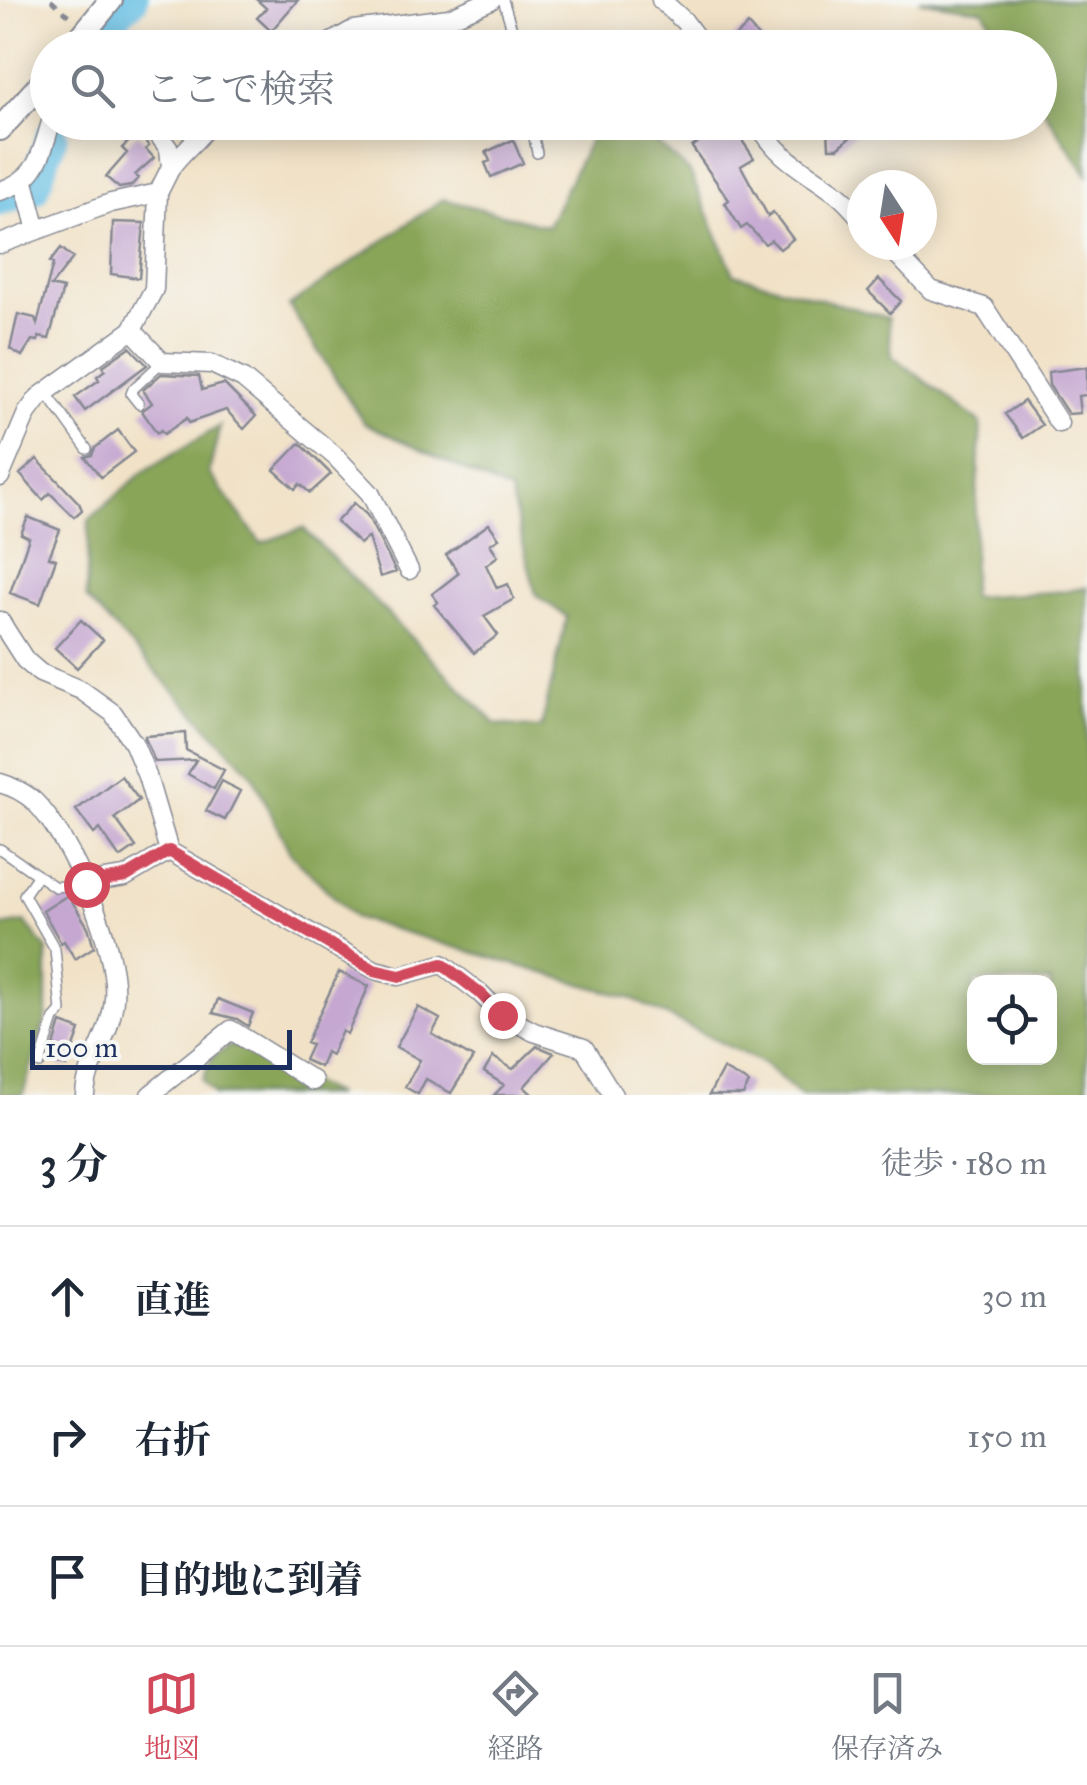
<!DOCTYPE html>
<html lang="ja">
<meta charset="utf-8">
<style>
:root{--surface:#fff;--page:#f2f2f3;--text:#1f2937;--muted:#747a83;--line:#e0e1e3;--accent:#d1495b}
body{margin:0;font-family:"IM FELL Great Primer","Noto Serif JP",serif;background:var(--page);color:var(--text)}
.controls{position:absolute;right:30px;bottom:30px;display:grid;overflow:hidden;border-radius:20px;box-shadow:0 5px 25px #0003}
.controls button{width:90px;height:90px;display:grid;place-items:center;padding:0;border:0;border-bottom:2px solid var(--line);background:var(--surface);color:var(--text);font:50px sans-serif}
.compass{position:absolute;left:847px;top:170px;width:90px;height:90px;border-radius:50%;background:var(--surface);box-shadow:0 5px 25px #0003;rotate:168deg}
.scale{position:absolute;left:30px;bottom:25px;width:262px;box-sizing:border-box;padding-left:10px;border:5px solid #1b2f5e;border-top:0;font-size:28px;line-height:35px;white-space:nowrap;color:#1b2f5e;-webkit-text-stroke:8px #f6f6f2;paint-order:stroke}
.stop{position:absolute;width:30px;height:30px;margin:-22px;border:8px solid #d1495b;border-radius:50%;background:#fff}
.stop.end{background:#d1495b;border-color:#fff;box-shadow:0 2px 10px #0008}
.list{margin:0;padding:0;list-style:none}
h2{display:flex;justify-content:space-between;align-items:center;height:130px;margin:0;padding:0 40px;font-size:42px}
h2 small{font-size:32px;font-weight:400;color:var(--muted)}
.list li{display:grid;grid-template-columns:65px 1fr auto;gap:30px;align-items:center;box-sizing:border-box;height:140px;padding:0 40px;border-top:2px solid var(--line)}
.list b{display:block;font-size:38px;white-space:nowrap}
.list em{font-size:32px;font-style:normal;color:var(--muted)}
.icon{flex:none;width:55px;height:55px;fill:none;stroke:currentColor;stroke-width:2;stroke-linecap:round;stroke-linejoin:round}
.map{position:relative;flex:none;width:1087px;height:1095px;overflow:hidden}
.search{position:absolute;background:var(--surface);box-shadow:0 5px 25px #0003;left:30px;right:30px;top:30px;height:110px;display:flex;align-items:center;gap:25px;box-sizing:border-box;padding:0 35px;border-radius:55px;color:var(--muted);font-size:38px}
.sheet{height:550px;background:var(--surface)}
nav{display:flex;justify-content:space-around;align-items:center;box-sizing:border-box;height:140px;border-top:2px solid var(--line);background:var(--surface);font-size:28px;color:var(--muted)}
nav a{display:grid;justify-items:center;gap:5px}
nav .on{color:var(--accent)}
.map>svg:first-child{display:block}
.forest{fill:#89a558;stroke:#526a5b;stroke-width:2.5;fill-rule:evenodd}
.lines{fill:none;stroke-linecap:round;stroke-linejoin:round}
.river{stroke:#68c0e5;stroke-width:32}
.building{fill:#c5a7d1}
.service-casing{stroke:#868892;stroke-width:12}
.minor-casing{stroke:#868892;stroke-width:21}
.tertiary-casing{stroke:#868892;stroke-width:26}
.path{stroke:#868892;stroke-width:4;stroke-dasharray:8 8;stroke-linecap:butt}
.service{stroke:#fff;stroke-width:9}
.minor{stroke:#fff;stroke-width:18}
.tertiary{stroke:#fff;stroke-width:22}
.route{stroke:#d1495b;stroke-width:12}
</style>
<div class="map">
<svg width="1087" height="1095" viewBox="0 0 1087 1095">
<rect width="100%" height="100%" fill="#f6f6f2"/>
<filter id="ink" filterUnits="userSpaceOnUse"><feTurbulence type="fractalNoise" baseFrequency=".01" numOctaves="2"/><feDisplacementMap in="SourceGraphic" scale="20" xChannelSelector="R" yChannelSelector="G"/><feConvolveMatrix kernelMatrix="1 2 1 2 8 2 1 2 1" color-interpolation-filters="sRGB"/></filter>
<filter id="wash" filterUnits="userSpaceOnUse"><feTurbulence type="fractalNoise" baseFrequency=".0048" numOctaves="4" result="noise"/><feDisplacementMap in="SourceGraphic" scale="40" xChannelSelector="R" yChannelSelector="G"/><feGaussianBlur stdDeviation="2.25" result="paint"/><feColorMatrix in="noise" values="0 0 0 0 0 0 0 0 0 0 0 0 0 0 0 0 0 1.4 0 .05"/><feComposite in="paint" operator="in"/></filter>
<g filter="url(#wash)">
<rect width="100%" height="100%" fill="#f1e2c7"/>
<path class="forest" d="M919,0h168v175l-47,-71v-56l-35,-1 -22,-37z
M634,123l56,49 44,102 154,44 4,38 89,67 -10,174 97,-6 19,-4v508h-287l-36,-31 -134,-66 -275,-80 -65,-65 -38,-79 -166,-176 3,-78 54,-48 77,-46 -11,47 52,70 42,-15 193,196 45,4 26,-111 -31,-22 -26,-103 -146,-69 -75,-117 154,-107 104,27 43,-87zM1050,982v76h-76v-76z
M25,922l22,28v65l-24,80h-23v-169z
M235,1044l101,51h-121l-13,-15 11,-24z"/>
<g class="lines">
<path class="river" d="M86,48l14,-20 32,-28
M0,200l33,-11 19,-53"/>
</g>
<g id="blocks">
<path class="building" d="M257,0h41l-27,31 -14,-13 9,-10z
M748,25l20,23h-46z
M726,122h19l2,8 -8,6 15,22 -13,8 27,50 5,-4 20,27 -13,10 -9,-9 -6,4 -18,-19 -6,4 -16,-26 4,-3 -37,-53z
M836,122h32l-30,26h-9l-1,-18z
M138,133l11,13 -3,3 8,9 -19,17 3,3 -7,8 -12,2 -13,-11 21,-24 -5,-5z
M513,140l10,23 -32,14 -6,-14 5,-2 -4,-9z
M113,222l31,1 -5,55 -28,-4z
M61,248l12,10 -22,28 12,3 -14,50 -10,-2 -1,4 -6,-1 -10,16 -12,-7 8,-35 17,4 2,6 16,-60 -3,-2z
M879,279l22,22 -11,12 -22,-22z
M130,347l17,18 -62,46 -10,-14 24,-17 -2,-4 8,-6 -2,-4z
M1087,367v28l-9,1 2,17 -12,1 -19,-29 -1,-13z
M161,374l38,2 3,14 22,-6 32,32 -12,13 -18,-19 -37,13 -2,-5 -23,16 -3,-4 -4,3 -15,-22 10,-8 -9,-13z
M1024,401l18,24 -19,13 -18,-24z
M118,430l16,22 -33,25 -16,-20 7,-2 3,-7z
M300,443l31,31 -21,19 -10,-9 -5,5 -21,-19z
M37,459l42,44 3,7 -8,7 -24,-24 -7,7 -23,-26z
M354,503l13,12 29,57 -16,5 -12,-40 -8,7 -24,-22z
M28,517l32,13 -11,27 7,2 -16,45 -30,-11 19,-55 -8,-4z
M489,524l10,14 -9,6 8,12 -12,9 11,23 11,-4 6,15 -30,17 14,19 -24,18 -40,-48 4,-3 -6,-8 27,-21 -13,-18z
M81,620l22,20 -26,28 -22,-20z
M185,733l1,17 38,20 -10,19 -26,-15 8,-14 -41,2 -10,-24v-2z
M121,776l18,24 -24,18 21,29 -16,11 -20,-29 -6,5 -18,-24z
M222,781l18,10 -15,29 -19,-9z
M68,895l20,32 6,20 -19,12 -11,-18 -3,2 -18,-32z
M339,972l30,14 -22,48 -5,-3 -11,24 -5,-3 -6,15 -16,-7 7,-15 -5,-2z
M218,999l35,14 -5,13 -11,-7 -24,-6z
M418,1007l22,12 -8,15 41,24 -22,35 -25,-14 -8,15 -13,-7 15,-27 -24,-13z
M61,1023l19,7 -13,37 -18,-5z
M537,1046l17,7 -30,34 9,8h-39l10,-10 -20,-13 9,-15 20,12z
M723,1069l26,14 -6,12h-34z"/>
</g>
</g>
<g filter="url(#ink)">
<use href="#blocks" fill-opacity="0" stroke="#868892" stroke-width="2.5"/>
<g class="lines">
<defs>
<path id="service" d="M503,0l15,48
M531,122l6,31
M46,392l41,57
M139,404l-8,-10 2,-5 29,-27
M0,849l55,38 30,-4
M37,876l-13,19 31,54 6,62 -7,8 -14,45"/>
<path id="minor" d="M661,0l23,21 20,27
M321,48l32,-18 96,-12 42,-18
M757,122c22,37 43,45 76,69 11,7 20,19 29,28
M171,167c12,-17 28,-27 39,-45
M24,182l13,48
M0,191c36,-11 41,-34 51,-69
M0,244l111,-41 47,-10
M888,245l43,45 53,17 75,116
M132,330l30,32 50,2 31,15 93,78 34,36 39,77
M0,477l27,-64 12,-16 93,-67 22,-41 4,-96 13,-26 -2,-18 -20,-27
M0,621l25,39 15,13 41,17 32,23 21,31 13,32 22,75 206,119 24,6 43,-12 38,29 22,22 32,17 50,16 29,47
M0,783c11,3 25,10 34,18 36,35 85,148 80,198 -3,37 -27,63 -29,96
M85,883l40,-6 44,-26
M150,1095l81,-65 82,51"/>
<path id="tertiary" d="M72,48l39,-48
M0,129l48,-53"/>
</defs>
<use href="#service" class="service-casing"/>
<use href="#minor" class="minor-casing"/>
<use href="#tertiary" class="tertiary-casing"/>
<path class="path" d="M51,0l21,18"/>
<use href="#service" class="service"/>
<use href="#minor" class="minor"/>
<use href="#tertiary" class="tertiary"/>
</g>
</g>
<g class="lines" filter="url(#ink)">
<path class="route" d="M86,884l39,-7 44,-26 205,119 26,6 42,-12 38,29 22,22"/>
</g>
</svg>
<div class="controls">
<button><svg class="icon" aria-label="locate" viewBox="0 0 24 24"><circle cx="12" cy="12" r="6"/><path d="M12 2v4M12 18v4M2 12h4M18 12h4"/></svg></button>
</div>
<svg class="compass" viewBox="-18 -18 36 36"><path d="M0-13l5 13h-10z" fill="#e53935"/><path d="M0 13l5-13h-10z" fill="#747a83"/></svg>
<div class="scale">100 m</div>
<div class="stop" style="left:86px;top:884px"></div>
<div class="stop end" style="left:502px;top:1015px"></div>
<div class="search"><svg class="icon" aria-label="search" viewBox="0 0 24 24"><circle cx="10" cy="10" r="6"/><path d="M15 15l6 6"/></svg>ここで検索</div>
</div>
<section class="sheet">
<h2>3 分<small>徒歩 · 180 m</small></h2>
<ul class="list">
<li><svg class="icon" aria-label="ahead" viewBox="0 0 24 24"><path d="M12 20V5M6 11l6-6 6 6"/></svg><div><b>直進</b></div><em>30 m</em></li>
<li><svg class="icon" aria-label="right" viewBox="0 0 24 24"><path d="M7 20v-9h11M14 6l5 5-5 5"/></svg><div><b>右折</b></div><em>150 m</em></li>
<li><svg class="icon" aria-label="arrive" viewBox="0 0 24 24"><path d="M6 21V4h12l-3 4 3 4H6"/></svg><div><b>目的地に到着</b></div></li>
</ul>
</section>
<nav>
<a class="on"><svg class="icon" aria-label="map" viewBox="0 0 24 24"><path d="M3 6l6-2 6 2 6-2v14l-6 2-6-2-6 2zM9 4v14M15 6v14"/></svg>地図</a>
<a><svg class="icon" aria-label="directions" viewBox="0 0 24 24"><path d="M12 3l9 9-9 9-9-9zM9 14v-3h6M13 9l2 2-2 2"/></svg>経路</a>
<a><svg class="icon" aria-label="saved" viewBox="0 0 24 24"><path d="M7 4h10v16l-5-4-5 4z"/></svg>保存済み</a>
</nav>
